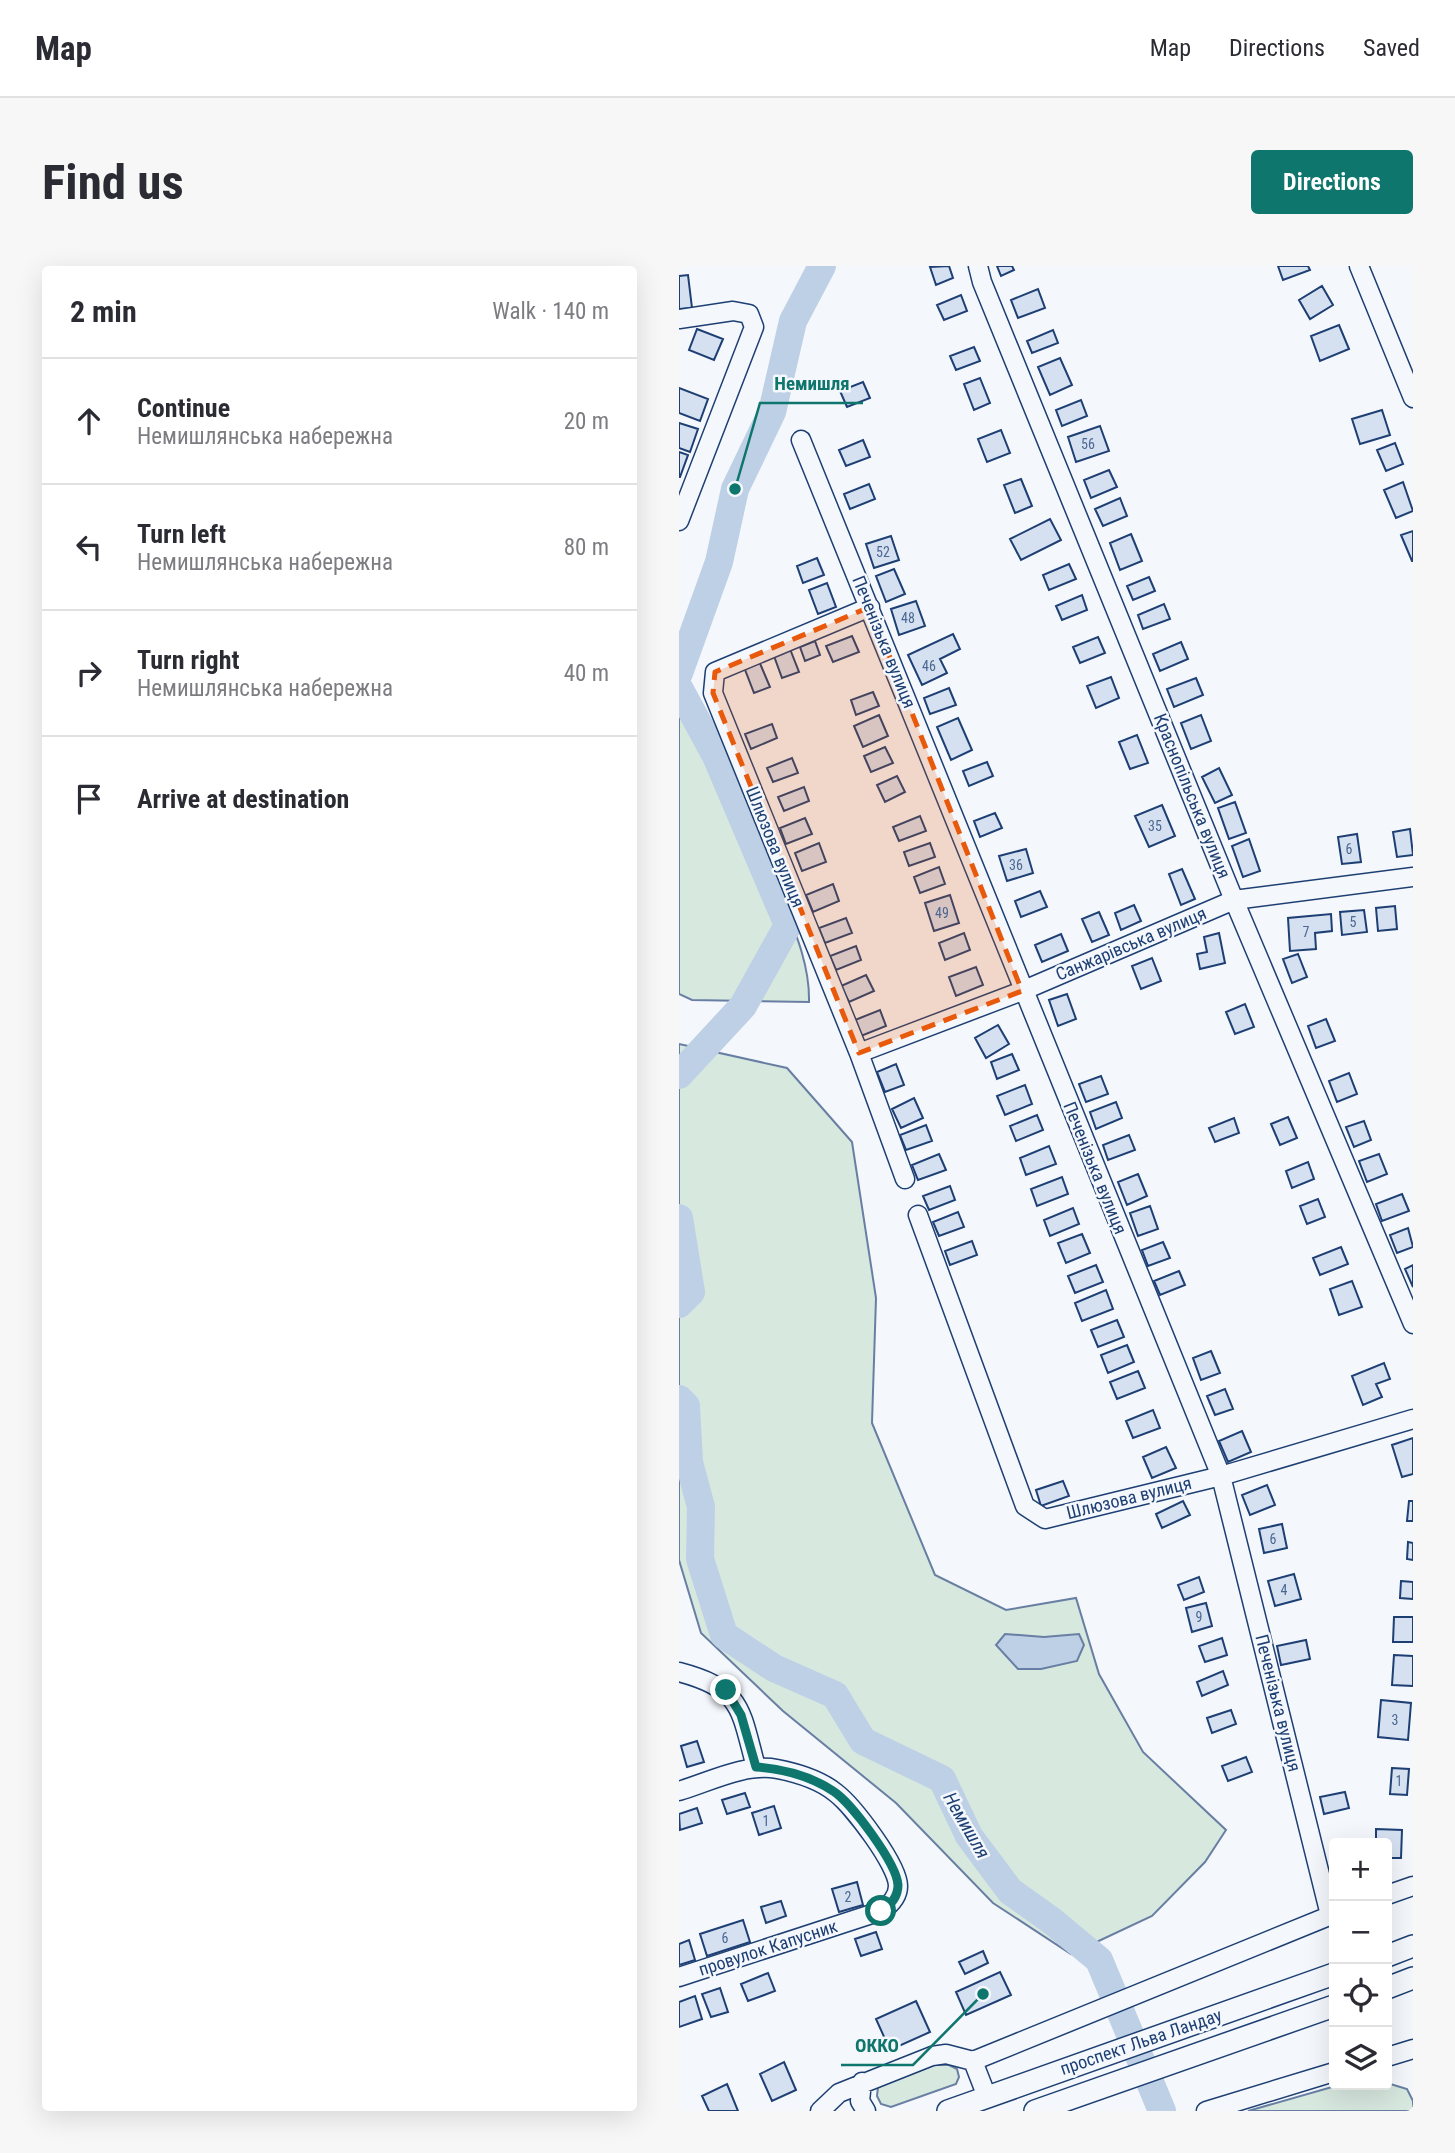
<!DOCTYPE html>
<meta charset="utf-8">
<style>
:root{--surface:#fff;--page:#f7f7f7;--text:#2b2b33;--muted:#7c7c81;--line:#e1e1e2;--accent:#0f766e}
body{margin:0;font-family:"Roboto Condensed",sans-serif;background:var(--page);color:var(--text)}
.controls{position:absolute;right:21px;bottom:21px;display:grid;overflow:hidden;border-radius:7px;box-shadow:0 7px 28px #0002}
.controls button{width:63px;height:63px;display:grid;place-items:center;padding:0;border:0;border-bottom:2px solid var(--line);background:var(--surface);color:var(--text);font:35px sans-serif}
.stop{position:absolute;width:21px;height:21px;margin:-16px;border:5px solid #0f766e;border-radius:50%;background:#fff}
.stop.end{background:#0f766e;border-color:#fff;box-shadow:0 2px 7px #0008}
.list{margin:0;padding:0;list-style:none}
h2{display:flex;justify-content:space-between;align-items:center;height:91px;margin:0;padding:0 28px;font-size:30px}
h2 small{font-size:23px;font-weight:400;color:var(--muted)}
.list li{display:grid;grid-template-columns:46px 1fr auto;gap:21px;align-items:center;box-sizing:border-box;height:126px;padding:0 28px;border-top:2px solid var(--line)}
.list b{display:block;font-size:26px;white-space:nowrap}
.list p{margin:0;font-size:23px;white-space:nowrap;color:var(--muted)}
.list em{font-size:23px;font-style:normal;color:var(--muted)}
.icon{flex:none;width:38px;height:38px;fill:none;stroke:currentColor;stroke-width:2;stroke-linecap:round;stroke-linejoin:round}
.map{position:relative;flex:none;width:734px;height:1845px;overflow:hidden;border-radius:7px}
header{display:flex;align-items:center;gap:42px;box-sizing:border-box;height:98px;padding:0 35px;background:var(--surface);border-bottom:2px solid var(--line)}
header strong{font-size:33px}
nav{display:flex;gap:38px;margin-inline-start:auto;font-size:24px}
.intro{display:flex;align-items:center;justify-content:space-between;box-sizing:border-box;height:168px;padding:0 42px}
h1{margin:0;font-size:49px}
.button{padding:18px 32px;border-radius:7px;background:var(--accent);color:#fff;font-size:24px;font-weight:700}
main{display:flex;gap:42px;padding:0 42px}
aside{flex:1;background:var(--surface);border-radius:7px;box-shadow:0 7px 28px #0002}
.map>svg:first-child{display:block}
.green{fill:#d7e8df;stroke:#687fa3;stroke-width:2}
.water{fill:#bed0e5;stroke:#687fa3;stroke-width:2}
.lines{fill:none;stroke-linecap:round;stroke-linejoin:round}
.river{stroke:#bed0e5;stroke-width:28}
.building{fill:#d5e0f0;stroke:#1d3f73;stroke-width:2}
.minor-casing{stroke:#1d3f73;stroke-width:21}
.major-casing{stroke:#1d3f73;stroke-width:24}
.minor{stroke:#f4f7fb;stroke-width:18}
.major{stroke:#f4f7fb;stroke-width:21}
.route{stroke:#0f766e;stroke-width:9}
.marked{fill:#e8590c;fill-opacity:0.2;stroke:#e8590c;stroke-width:5;stroke-dasharray:14 9;stroke-linejoin:round}
.labels{text-anchor:middle;stroke-width:5;stroke-linejoin:round;paint-order:stroke}
.number-label{font-size:14px;fill:#4b6792}
.street-label{font-size:18px;fill:#1d3f73;stroke:#f4f7fb}
.water-label{font-size:19px;font-style:italic;fill:#1d3f73;stroke:#f4f7fb}
.leader{fill:none;stroke:#0f766e;stroke-width:2.5}
.callout-dot{fill:#0f766e;stroke:#f4f7fb;stroke-width:2.5}
.callout-label{font-size:19px;text-anchor:middle;font-weight:bold;fill:#0f766e;stroke:#f4f7fb;stroke-width:5;stroke-linejoin:round;paint-order:stroke}
</style>
<header>
<strong>Map</strong>
<nav><a>Map</a><a>Directions</a><a>Saved</a></nav>
</header>
<div class="intro"><h1>Find us</h1><a class="button">Directions</a></div>
<main>
<aside>
<h2>2 min<small>Walk · 140 m</small></h2>
<ul class="list">
<li><svg class="icon" aria-label="ahead" viewBox="0 0 24 24"><path d="M12 20V5M6 11l6-6 6 6"/></svg><div><b>Continue</b><p>Немишлянська набережна</p></div><em>20 m</em></li>
<li><svg class="icon" aria-label="left" viewBox="0 0 24 24"><path d="M17 20v-9H6M10 6l-5 5 5 5"/></svg><div><b>Turn left</b><p>Немишлянська набережна</p></div><em>80 m</em></li>
<li><svg class="icon" aria-label="right" viewBox="0 0 24 24"><path d="M7 20v-9h11M14 6l5 5-5 5"/></svg><div><b>Turn right</b><p>Немишлянська набережна</p></div><em>40 m</em></li>
<li><svg class="icon" aria-label="arrive" viewBox="0 0 24 24"><path d="M6 21V4h12l-3 4 3 4H6"/></svg><div><b>Arrive at destination</b></div></li>
</ul>
</aside>
<div class="map">
<svg width="734" height="1845" viewBox="0 0 734 1845">
<rect width="100%" height="100%" fill="#f4f7fb"/>
<path class="green" d="M0,442l28,12c25,58 51,115 73,174 14,35 30,70 29,108l-117,-2 -13,-6z
M0,778l108,24 65,74 24,156 -4,125 63,152 71,35 70,-12 23,76 44,78 83,78 -21,32 -53,54 -81,38 -78,-51 -97,-100 -113,-92 -82,-78 -22,-73z
M255,1799h15l8,4 2,8 -3,7 -65,23 -10,-3 -4,-8 1,-9z
M708,1817l20,6 6,12v10h-165l91,-26z"/>
<path class="water" d="M326,1368l39,3 35,-3 5,11 -7,16 -36,8h-23l-22,-24z"/>
<g class="lines">
<path class="river" d="M0,407l40,-111 16,-73 37,-77 21,-91 29,-55
M0,422l37,68 72,169 -45,81 -64,69
M0,952l12,74 -12,12
M0,1133l7,7 3,56 12,45 -1,52 24,76 50,33 61,27 28,46 79,38 27,57 41,55 42,30 47,39 63,151"/>
</g>
<path class="building" d="M270,0l4,12 -17,7 -6,-18z
M318,0h15l2,4 -13,6z
M599,0h30l2,4 -27,10z
M9,9l4,33 -13,1v-33z
M643,20l11,19 -23,14 -11,-19z
M359,23l7,19 -27,10 -7,-18z
M282,29l6,16 -23,9 -7,-15z
M660,59l10,24 -29,12 -9,-25z
M18,63l26,10 -9,21 -25,-10z
M374,64l5,13 -26,10 -5,-12z
M295,81l6,14 -24,9 -6,-14z
M381,92l12,27 -22,10 -12,-28z
M301,112l10,25 -16,7 -10,-26z
M184,116l7,16 -23,9 -7,-16z
M0,122l29,11 -8,22 -21,-8z
M402,134l6,16 -25,10 -6,-16z
M703,144l8,25 -30,9 -8,-25z
M0,157l19,6 -8,23 -11,-4z
M421,160l9,25 -33,11 -8,-25z
M322,164l9,23 -23,9 -9,-23z
M184,174l7,17 -24,9 -7,-16z
M716,177l8,21 -17,7 -9,-21z
M0,186l9,3 -8,22h-1z
M430,204l8,17 -26,11 -7,-18z
M342,213l11,27 -17,7 -11,-28z
M724,216l10,29 -17,7 -12,-28z
M190,218l6,15 -25,10 -6,-15z
M441,232l7,18 -24,10 -8,-17z
M371,253l11,21 -40,20 -11,-21z
M734,265v30h-1l-11,-26z
M452,268l11,27 -22,9 -10,-27z
M212,270l8,24 -25,8 -8,-24z
M138,292l7,17 -21,8 -6,-17z
M390,298l7,15 -27,11 -6,-15z
M215,303l11,25 -19,8 -10,-26z
M470,311l6,14 -22,9 -6,-14z
M148,317l9,24 -18,7 -9,-24z
M403,329l5,15 -25,10 -6,-14z
M237,335l9,25 -26,9 -8,-26z
M485,338l6,15 -27,10 -5,-14z
M274,368l7,15 -20,10 7,14 -25,12 -14,-30z
M173,370l7,16 -26,10 -7,-16z
M419,371l7,16 -25,10 -7,-16z
M136,375l5,14 -15,6 -5,-14z
M502,376l7,17 -28,12 -7,-17z
M111,383l9,23 -17,6 -8,-22z
M80,395l11,26 -16,6 -10,-26z
M432,411l8,21 -23,10 -9,-22z
M517,412l7,17 -29,12 -7,-18z
M270,422l7,17 -26,9 -6,-16z
M194,426l6,14 -23,9 -5,-15z
M200,449l9,21 -25,11 -9,-21z
M522,449l10,26 -20,8 -10,-26z
M279,452l14,32 -21,10 -14,-33z
M93,458l5,14 -26,11 -6,-15z
M458,469l11,28 -18,6 -11,-27z
M206,481l8,16 -22,9 -7,-16z
M113,492l6,15 -25,9 -6,-14z
M308,496l6,14 -24,10 -6,-15z
M540,502l13,27 -17,8 -13,-26z
M218,510l8,16 -20,10 -8,-17z
M125,521l5,14 -25,10 -6,-14z
M556,536l11,31 -17,6 -11,-31z
M483,539l13,31 -26,11 -14,-31z
M316,547l7,15 -22,9 -6,-16z
M241,550l6,15 -27,10 -6,-14z
M126,552l7,16 -26,10 -6,-16z
M731,563l3,26 -16,2 -4,-25z
M678,568l4,28 -19,2 -4,-27z
M570,573l11,32 -17,6 -11,-31z
M140,577l7,19 -24,9 -7,-18z
M251,577l5,14 -26,9 -5,-14z
M347,583l7,24 -26,8 -8,-25z
M260,601l6,17 -25,9 -6,-16z
M503,603l13,30 -14,6 -12,-31z
M154,618l6,17 -26,11 -7,-17z
M361,625l7,16 -26,10 -6,-16z
M271,629l9,28 -25,8 -9,-28z
M455,639l7,16 -20,9 -6,-17z
M716,640l2,23 -19,2 -2,-23z
M685,644l3,22 -25,3 -2,-23z
M420,646l10,23 -17,7 -10,-23z
M652,648l1,17 -17,2 1,16 -26,2 -2,-33z
M167,652l6,15 -27,10 -6,-15z
M285,667l6,17 -25,10 -6,-17z
M540,667l6,30 -25,6 -3,-15 10,-2 -3,-15z
M382,668l7,17 -26,11 -7,-17z
M177,680l5,14 -25,10 -6,-14z
M619,688l9,23 -15,6 -9,-24z
M473,692l9,23 -20,8 -9,-23z
M297,701l7,18 -27,11 -7,-19z
M187,709l8,16 -25,11 -8,-16z
M388,728l9,25 -18,7 -9,-26z
M566,738l9,23 -19,7 -9,-22z
M201,744l6,16 -25,10 -6,-16z
M647,753l9,22 -19,7 -8,-22z
M319,759l11,19 -23,14 -11,-20z
M333,788l7,16 -22,9 -6,-17z
M217,798l8,21 -19,7 -8,-20z
M670,807l8,21 -20,8 -8,-21z
M422,810l7,18 -22,8 -7,-18z
M346,819l7,19 -27,11 -8,-19z
M235,832l9,20 -22,10 -9,-19z
M437,836l6,16 -26,11 -6,-17z
M358,849l6,15 -27,11 -6,-15z
M609,851l9,21 -17,7 -9,-21z
M555,852l5,15 -24,9 -6,-14z
M685,855l7,19 -17,7 -8,-20z
M247,859l6,16 -26,9 -6,-15z
M450,869l6,15 -27,10 -5,-15z
M370,880l7,18 -30,11 -6,-17z
M260,888l7,16 -28,10 -6,-15z
M700,888l8,20 -20,8 -8,-21z
M629,896l6,17 -22,9 -6,-17z
M459,908l9,22 -20,9 -9,-23z
M383,911l6,17 -31,12 -6,-17z
M271,920l5,14 -26,10 -6,-14z
M723,928l7,17 -27,10 -6,-17z
M639,933l7,18 -18,7 -7,-18z
M471,940l8,23 -20,7 -8,-23z
M394,942l6,16 -29,12 -6,-16z
M279,946l6,15 -25,9 -6,-14z
M729,962l5,19 -16,6 -7,-18z
M403,968l8,19 -24,10 -8,-20z
M293,975l5,14 -27,10 -5,-14z
M484,976l7,16 -22,8 -6,-16z
M662,981l7,17 -28,11 -7,-17z
M417,999l7,17 -28,11 -7,-17z
M734,999v22l-8,-18z
M500,1005l6,14 -25,10 -6,-14z
M673,1015l10,26 -23,8 -9,-26z
M427,1024l7,19 -31,12 -7,-18z
M438,1054l7,17 -26,10 -7,-17z
M448,1079l7,17 -26,11 -7,-18z
M532,1085l9,22 -19,7 -8,-22z
M705,1097l6,16 -14,5 6,13 -19,8 -11,-29z
M459,1105l7,17 -28,11 -7,-17z
M546,1123l8,20 -18,6 -8,-19z
M474,1144l7,18 -27,10 -7,-17z
M563,1165l9,21 -23,10 -9,-21z
M734,1172v36l-11,3 -10,-32z
M487,1181l10,21 -24,10 -9,-21z
M384,1215l6,15 -28,10 -5,-16z
M588,1219l8,20 -25,10 -8,-20z
M504,1235l7,14 -28,13 -6,-14z
M730,1235h4v20h-6z
M603,1258l5,24 -23,5 -5,-24z
M729,1276l5,1v17l-6,-1z
M615,1308l7,25 -26,7 -7,-25z
M520,1311l5,15 -20,8 -6,-15z
M722,1315l12,1v17l-13,-1z
M527,1337l6,23 -20,6 -6,-24z
M715,1351h19v25h-20z
M543,1372l5,17 -22,7 -6,-16z
M627,1374l4,19 -29,6 -4,-19z
M715,1389l19,1v30l-21,-1z
M544,1405l5,14 -26,11 -5,-14z
M702,1434l30,3 -3,37 -30,-3z
M552,1444l5,14 -24,9 -5,-15z
M18,1475l7,21 -17,5 -6,-21z
M567,1491l6,15 -24,9 -6,-15z
M713,1502l17,1 -2,26 -17,-1z
M666,1526l4,16 -25,6 -4,-17z
M66,1527l5,14 -23,7 -5,-14z
M95,1540l7,22 -22,7 -7,-22z
M18,1542l5,15 -22,7 -1,-16z
M697,1563l26,1 -1,28h-14v-15h-11z
M178,1616l6,23 -24,7 -7,-23z
M102,1635l5,15 -20,7 -5,-16z
M64,1654l7,22 -43,14 -7,-22z
M197,1666l6,17 -21,7 -6,-17z
M10,1674l6,20 -16,5v-21z
M304,1685l5,12 -23,11 -6,-12z
M321,1706l11,23 -45,20 -10,-23z
M89,1707l7,18 -27,10 -7,-17z
M41,1722l8,24 -17,5 -9,-23z
M16,1730l7,23 -23,8v-25z
M237,1735l14,31 -40,18 -14,-31z
M105,1796l12,28 -24,11 -12,-27z
M48,1818l11,27h-29l-7,-15z"/>
<g class="lines">
<defs>
<path id="minor" d="M299,0l4,16 252,618 179,424
M680,0l54,132
M0,53l54,-8 16,3 5,13 -75,194
M122,174l420,1036 109,439
M191,341l-155,65 -2,21 146,360 46,126
M180,787l163,-62 212,-91 179,-23
M239,949l107,291 20,13 176,-43 192,-57
M0,1406c64,17 61,37 77,95
M0,1525c30,-9 66,-28 98,-22 21,4 42,10 59,24 17,13 62,72 62,93 0,11 -8,19 -17,25l-202,66
M708,1629l26,-9
M708,1791l26,-8
M183,1816l-2,19 6,10
M308,1831l-14,-36 361,-147
M141,1845l19,-18 93,-37 14,-2 27,7
M527,1845l128,-39"/>
<path id="major" d="M708,1690l26,-10
M708,1722l26,-10
M269,1845l386,-137
M356,1845l299,-105"/>
</defs>
<use href="#minor" class="minor-casing"/>
<use href="#major" class="major-casing"/>
<use href="#minor" class="minor"/>
<use href="#major" class="major"/>
</g>
<g class="lines">
<path class="route" d="M47,1424l15,25 15,52c28,2 53,8 77,24 18,11 64,73 65,94 0,12 -7,20 -17,26"/>
</g>
<path class="marked" d="M191,341l152,384 -163,62 -146,-360 2,-21z"/>
<g class="labels">
<g class="number-label">
<text x="409" y="183">56</text>
<text x="204" y="291">52</text>
<text x="229" y="357">48</text>
<text x="250" y="405">46</text>
<text x="476" y="565">35</text>
<text x="670" y="588">6</text>
<text x="337" y="604">36</text>
<text x="263" y="652">49</text>
<text x="674" y="661">5</text>
<text x="627" y="671">7</text>
<text x="594" y="1278">6</text>
<text x="605" y="1329">4</text>
<text x="520" y="1356">9</text>
<text x="716" y="1459">3</text>
<text x="720" y="1520">1</text>
<text x="87" y="1560">1</text>
<text x="169" y="1636">2</text>
<text x="46" y="1677">6</text>
</g>
<g class="street-label">
<text transform="translate(205 376) rotate(68)" y="6">Печенізька вулиця</text>
<text transform="translate(513 530) rotate(68)" y="6">Краснопільська вулиця</text>
<text transform="translate(96 581) rotate(68)" y="6">Шлюзова вулиця</text>
<text transform="translate(452 678) rotate(-23)" y="6">Санжарівська вулиця</text>
<text transform="translate(416 902) rotate(68)" y="6">Печенізька вулиця</text>
<text transform="translate(450 1232) rotate(-14)" y="6">Шлюзова вулиця</text>
<text transform="translate(599 1437) rotate(76)" y="6">Печенізька вулиця</text>
<text transform="translate(89 1682) rotate(-18)" y="6">провулок Капусник</text>
<text transform="translate(462 1776) rotate(-19)" y="6">проспект Льва Ландау</text>
</g>
<g class="water-label">
<text transform="translate(288 1559) rotate(60)" y="7">Немишля</text>
</g>
</g>
<path class="leader" d="M56 223L81 137H184M304 1728L234 1799H162"/>
<g class="callout-dot">
<circle cx="56" cy="223" r="7"/>
<circle cx="304" cy="1728" r="7"/>
</g>
<g class="callout-label">
<text x="133" y="124">Немишля</text>
<text x="198" y="1786">ОККО</text>
</g>
</svg>
<div class="controls">
<button>+</button>
<button>−</button>
<button><svg class="icon" aria-label="locate" viewBox="0 0 24 24"><circle cx="12" cy="12" r="6"/><path d="M12 2v4M12 18v4M2 12h4M18 12h4"/></svg></button>
<button><svg class="icon" aria-label="layers" viewBox="0 0 24 24"><path d="M12 4l9 5-9 5-9-5zM3 14l9 5 9-5"/></svg></button>
</div>
<div class="stop" style="left:202px;top:1645px"></div>
<div class="stop end" style="left:47px;top:1424px"></div>
</div>
</main>
